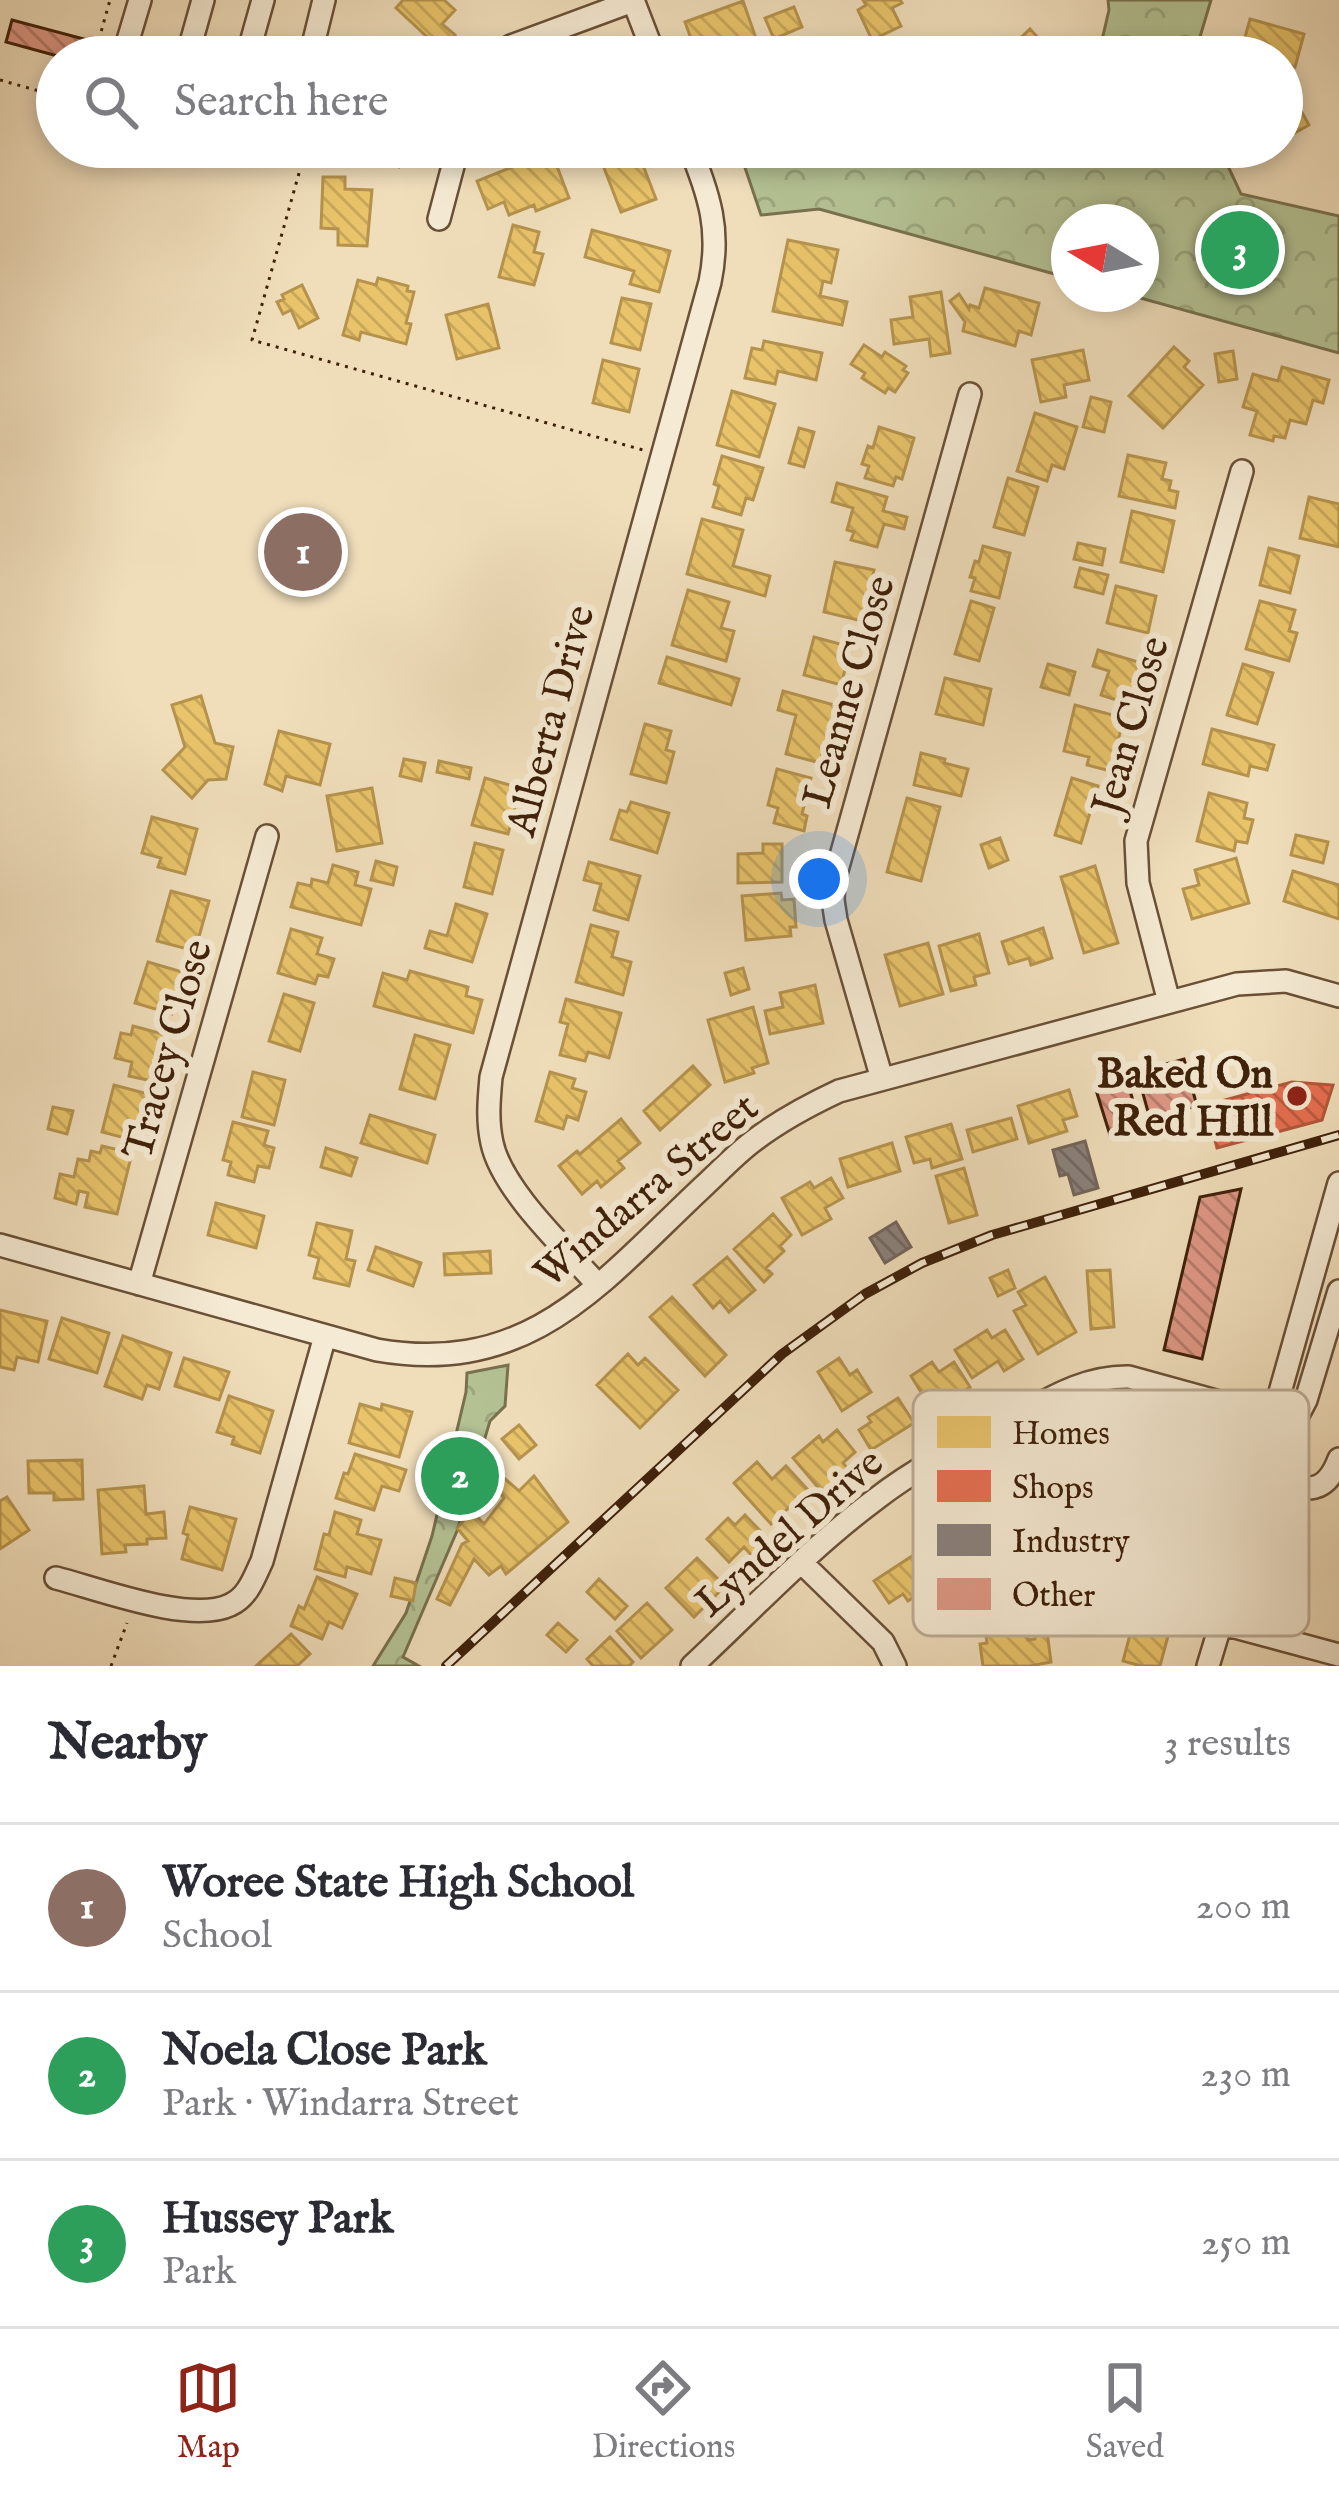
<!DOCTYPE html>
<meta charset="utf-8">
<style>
:root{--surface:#fff;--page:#f7f7f7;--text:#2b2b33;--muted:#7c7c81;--line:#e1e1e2;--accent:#8f2418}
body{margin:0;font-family:"IM FELL English",serif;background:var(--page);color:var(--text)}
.compass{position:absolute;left:1051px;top:204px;width:108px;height:108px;border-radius:50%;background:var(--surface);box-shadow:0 6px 18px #0003;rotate:280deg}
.you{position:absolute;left:819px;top:879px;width:42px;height:42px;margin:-30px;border:9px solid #fff;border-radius:50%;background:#1a73e8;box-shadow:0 0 0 18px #1a73e833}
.badge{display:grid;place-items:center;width:78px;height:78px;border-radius:50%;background:var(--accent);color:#fff;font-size:39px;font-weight:700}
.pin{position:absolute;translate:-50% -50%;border:6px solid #fff;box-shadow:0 3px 12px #0006}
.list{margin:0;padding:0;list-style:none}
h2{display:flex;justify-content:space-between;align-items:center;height:156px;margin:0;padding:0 48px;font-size:51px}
h2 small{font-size:39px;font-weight:400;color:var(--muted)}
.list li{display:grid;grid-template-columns:78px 1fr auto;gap:36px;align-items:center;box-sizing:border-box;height:168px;padding:0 48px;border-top:3px solid var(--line)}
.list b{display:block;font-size:45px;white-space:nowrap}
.list p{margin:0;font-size:39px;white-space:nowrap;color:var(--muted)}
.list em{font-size:39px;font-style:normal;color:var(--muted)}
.icon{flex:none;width:66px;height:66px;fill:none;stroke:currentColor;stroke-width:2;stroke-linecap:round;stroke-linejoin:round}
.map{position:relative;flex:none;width:1339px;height:1666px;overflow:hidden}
.search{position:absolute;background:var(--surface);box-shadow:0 6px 18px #0003;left:36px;right:36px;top:36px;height:132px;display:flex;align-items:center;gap:30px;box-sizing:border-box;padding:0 42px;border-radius:66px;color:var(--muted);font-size:45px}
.sheet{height:660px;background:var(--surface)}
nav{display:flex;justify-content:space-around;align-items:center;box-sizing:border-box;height:168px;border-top:3px solid var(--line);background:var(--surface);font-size:33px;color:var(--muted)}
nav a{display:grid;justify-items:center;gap:6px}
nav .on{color:var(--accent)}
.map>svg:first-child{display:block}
.park{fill:url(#park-crowns);stroke:#79714e;stroke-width:3}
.homes{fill:url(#homes-back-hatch);stroke:#b6934d;stroke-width:3}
.shops{fill:url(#shops-back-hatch);stroke:#b4573b;stroke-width:3}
.industry{fill:url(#industry-back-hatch);stroke:#73645a;stroke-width:3}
.building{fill:url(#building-back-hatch);stroke:#3e2009;stroke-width:3}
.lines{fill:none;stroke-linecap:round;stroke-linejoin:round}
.minor-casing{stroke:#6a5036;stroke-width:26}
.path{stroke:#3e2009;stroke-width:3;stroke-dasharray:3 6;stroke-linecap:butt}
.minor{stroke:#f5ead3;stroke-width:21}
.rail-casing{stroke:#3e2009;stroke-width:10}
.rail{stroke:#f5ead3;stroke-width:6;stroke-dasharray:18;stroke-linecap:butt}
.poi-dot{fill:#8f2418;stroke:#f5ead3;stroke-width:4.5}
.labels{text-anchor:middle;stroke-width:12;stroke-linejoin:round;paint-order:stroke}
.street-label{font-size:42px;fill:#3e2009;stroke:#f5ead3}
.poi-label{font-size:42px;font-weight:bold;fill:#3e2009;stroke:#f5ead3;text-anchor:end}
.key{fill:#f5ead3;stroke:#bead96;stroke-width:3}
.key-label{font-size:33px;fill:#3e2009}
</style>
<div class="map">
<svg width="1339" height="1666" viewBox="0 0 1339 1666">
<defs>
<pattern id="park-crowns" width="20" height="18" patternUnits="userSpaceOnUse" patternTransform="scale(3)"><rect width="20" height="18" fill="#b4c294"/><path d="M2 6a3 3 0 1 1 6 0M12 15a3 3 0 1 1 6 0" fill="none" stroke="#9ca67e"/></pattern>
<pattern id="homes-back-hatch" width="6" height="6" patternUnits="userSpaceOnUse" patternTransform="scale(3)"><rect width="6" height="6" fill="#e9c46a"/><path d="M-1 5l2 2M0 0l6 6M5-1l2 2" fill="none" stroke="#c9a85b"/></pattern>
<pattern id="shops-back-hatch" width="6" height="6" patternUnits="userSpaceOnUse" patternTransform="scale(3)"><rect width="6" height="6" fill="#e76f51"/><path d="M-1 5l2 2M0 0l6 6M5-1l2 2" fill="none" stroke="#bd5b41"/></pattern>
<pattern id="industry-back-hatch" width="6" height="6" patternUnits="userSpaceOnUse" patternTransform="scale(3)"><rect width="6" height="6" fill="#8a817c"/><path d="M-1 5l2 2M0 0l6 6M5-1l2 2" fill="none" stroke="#726964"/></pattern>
<pattern id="building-back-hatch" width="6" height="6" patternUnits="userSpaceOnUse" patternTransform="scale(3)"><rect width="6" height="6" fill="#df9886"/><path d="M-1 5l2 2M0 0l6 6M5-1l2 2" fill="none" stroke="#b67c6c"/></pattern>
</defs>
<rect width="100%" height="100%" fill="#f0debb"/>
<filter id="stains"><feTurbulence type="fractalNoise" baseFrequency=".00167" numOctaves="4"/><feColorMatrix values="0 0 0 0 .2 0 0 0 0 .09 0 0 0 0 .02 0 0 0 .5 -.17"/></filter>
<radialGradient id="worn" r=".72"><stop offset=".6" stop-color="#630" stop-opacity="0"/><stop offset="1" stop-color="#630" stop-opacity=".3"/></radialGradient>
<path class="park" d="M1108,0h103l-17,57h-96l11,-47z
M738,147h481l22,47 98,22v137l-213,-59h15v-72h-72v56l-250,-69 -58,6z
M508,1365l-3,41 -15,15 -33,110 -54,126 16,9h-46l33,-53 26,-77 34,-144 1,-19z"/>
<path class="homes" d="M403,0h41l11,10 -13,14 13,11 -14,15 -45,-42z
M863,0h37l2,3 -10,5 9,18 -29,14 -14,-30 8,-5z
M743,1l16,46 -28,10h-5l-4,-11 -15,5 -2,-8 -11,4 -9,-25z
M794,7l8,20 -28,12 -9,-21z
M1250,19l54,15 -9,33 -13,-4v-6h-22l-19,-5z
M1030,29l26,28h-38l-8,-9z
M910,41l31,8 -1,8h-41l2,-9 7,1z
M1282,86l6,11 4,-2 17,30 -27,15z
M358,147h47l-6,20 -43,-11z
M508,147h34l6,16 7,-2 14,37 -33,13 -2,-6 -25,10 -5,-13 -16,7 -11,-28 38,-15z
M596,147h40l20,52 -35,13z
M323,177h22v12l27,1 -5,56 -29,-1v-16l-17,-1z
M513,225l26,7 -5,20 9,2 -9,31 -35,-8z
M592,230l78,21 -11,41 -29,-8 4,-13 -49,-14z
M788,240l50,10 -7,33 -8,-2 -3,15 27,6 -5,23 -69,-14z
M378,278l30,8 -1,5 7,1 -8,31 5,1 -5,20 -45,-12 -2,8 -16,-5 15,-55 18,5z
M302,285l16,33 -19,10 -8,-18 -8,4 -6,-12 7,-3 -2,-4z
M985,288l54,15 -8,32 -12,-4 -4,15 -52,-15 2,-9 -15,-21 9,-7 10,15 1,-4 9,3z
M941,292l9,61 -19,3 -2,-17 -35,5 -3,-24 22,-3 -3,-20z
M622,298l29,6 -11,46 -29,-7z
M488,304l11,44 -42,11 -11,-44z
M764,341l58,12 -6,27 -38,-9 -3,13 -30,-6 7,-30 10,2z
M864,345l18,12 3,-5 21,14 -3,4 5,3 -13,19 -7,-4 -3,5 -23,-15 3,-5 -14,-9z
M1174,347l15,14 -5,6 19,18 -40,43 -34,-32z
M1083,350l6,30 -25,5 2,12 -25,5 -9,-42z
M1233,351l4,28 -18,3 -4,-28z
M603,360l36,9 -10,43 -36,-9z
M1282,367l47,13 -6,23 -10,-3 -7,24 -16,-4 -5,18 -11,-2 -1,5 -23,-6 7,-24 -14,-4 10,-33 25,7z
M732,391l43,13 -16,53 -42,-12z
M1091,397l20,5 -7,30 -21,-5z
M1035,413l42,14 -13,42 -12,-4 -5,16 -30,-10z
M879,427l35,11 -12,41 -6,-2 -3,9 -28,-8 4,-12 -7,-2 6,-18 5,2z
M799,428l15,4 -10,35 -15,-4z
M1128,455l38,8 -4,16 9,2 -2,9 9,2 -3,16 -56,-12z
M722,456l41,12 -10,32 -7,-2 -5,17 -28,-8 6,-21 -5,-2z
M1008,478l30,9 -14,48 -30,-8z
M837,483l50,14 -4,14 24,6 -3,12 -20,-5 -7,23 -26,-7 3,-8 -7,-2 6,-22 -21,-6z
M1309,497l30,7v43l-39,-9z
M1132,511l42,10 -11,51 -42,-10z
M702,519l41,11 -10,36 37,10 -5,20 -78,-22z
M1078,543l27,6 -3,16 -28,-6z
M983,546l27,7 -11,45 -28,-7 4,-13 -5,-1 5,-16 4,1z
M1269,548l30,8 -9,37 -30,-8z
M835,562l39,8 -12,51 -38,-9z
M1080,568l28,7 -5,19 -28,-7z
M1116,586l40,10 -8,37 -41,-10z
M688,590l41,12 -8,26 13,3 -8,30 -54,-16z
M971,601l23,7 -15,53 -24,-7z
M1260,601l35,9 -6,21 8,2 -8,28 -43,-12z
M814,637l37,10 -10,38 -37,-10z
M1098,650l47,14 -13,41 -31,-10 8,-24 -16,-5z
M667,657l72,22 -8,26 -72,-22z
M1048,664l27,8 -6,23 -28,-8z
M1243,664l30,9 -16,51 -30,-9z
M945,678l46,11 -8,36 -47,-11z
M783,691l55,15 -3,11 16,4 -8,30 -19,-5 -4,17 -34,-9 10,-39 -18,-5z
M201,696l14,47 18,4 -7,32 -18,1 -16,18 -29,-28 22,-23 -13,-42z
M1075,705l49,13 -14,53 -23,-6 2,-8 -25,-6z
M645,724l26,7 -5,19 8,2 -8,31 -35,-9z
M1212,729l62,16 -7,25 -17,-4 -2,10 -45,-12z
M279,731l51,13 -10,41 -34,-9 -4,15 -17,-7z
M921,753l24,6 -1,4 24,6 -7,27 -47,-11z
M404,759l21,4 -4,18 -21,-5z
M439,761l32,7 -2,11 -32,-7z
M777,769l34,9 -9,36 5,2 -3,15 -30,-8 4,-15 -10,-3z
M485,778l35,10 -12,46 -36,-9z
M1072,778l26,8 -17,57 -26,-8z
M372,788l10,55 -45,8 -10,-55z
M1209,793l38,10 -3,15 9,2 -6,23 -11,-2 -2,10 -37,-10z
M907,798l33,9 -19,74 -34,-9z
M631,802l38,11 -12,40 -46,-14 9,-29 7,2z
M152,817l45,12 -12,45 -27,-7 3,-9 -19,-5z
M1296,835l32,7 -5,21 -32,-8z
M1000,838l8,22 -19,8 -8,-23z
M475,843l28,7 -11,44 -28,-7z
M763,844h19v38l-44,1v-29l25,-1z
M1236,858l13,45 -57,16 -9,-30 16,-4 -4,-15z
M376,861l21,6 -4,18 -22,-5z
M589,862l51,14 -12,44 -34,-10 7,-26 -17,-4z
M333,865l25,7 -3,13 16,4 -10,36 -70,-18 7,-24 13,3 1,-7 16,4z
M1095,866l23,77 -34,10 -23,-76z
M1293,871l46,14v34l-55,-18z
M171,891l38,10 -14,50 -38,-10z
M781,893l1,7 12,-1 2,28h-6l1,9 -45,4 -4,-44z
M456,904l31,10 -15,48 -47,-14 5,-17 17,5z
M591,925l27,7 -6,25 19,5 -8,33 -47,-13z
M1043,928l9,30 -21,7 -2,-7 -20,6 -7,-22z
M291,929l31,9 -5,16 17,5 -6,18 -10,-2 -3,9 -37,-11z
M979,934l10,39 -15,4 2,8 -25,6 -12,-45z
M928,943l15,51 -43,12 -15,-51z
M148,962l48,14 -7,22 -11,-4 -6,20 -37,-11z
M743,968l6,21 -18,6 -6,-22z
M410,971l58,16 -2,9 16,4 -9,33 -99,-27 9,-33 24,7z
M815,985l8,38 -53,11 -5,-23 18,-4 -3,-14z
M284,994l30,9 -14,48 -31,-10z
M566,999l55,14 -12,45 -21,-6 -3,9 -25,-6 8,-31 -8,-2z
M753,1007l15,56 -16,5 2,5 -29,9 -17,-62z
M133,1026l30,8 -11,47 -23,-5 3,-14 -17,-4 6,-25 10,2z
M415,1035l35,10 -15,54 -35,-10z
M693,1066l17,19 -50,45 -16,-19z
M253,1072l32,8 -11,45 -32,-8z
M550,1072l25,7 -3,9 14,4 -8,28 -11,-4 -4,13 -27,-8z
M114,1085l38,10 -12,47 -38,-10z
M1069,1090l8,26 -14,4 4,11 -38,12 -11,-37z
M53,1107l20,4 -6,23 -19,-5z
M370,1115l65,20 -8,28 -66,-20z
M1011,1118l6,21 -44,13 -6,-22z
M621,1119l19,24 -22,18 6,7 -23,19 -4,-6 -15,13 -23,-28 18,-15 3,3z
M233,1122l35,9 -4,14 10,3 -5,20 -11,-2 -4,16 -26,-7 3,-13 -8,-2z
M951,1124l11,35 -30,9 -2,-9 -16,4 -8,-26z
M892,1143l8,28 -52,16 -8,-28z
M102,1146l30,7 -15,61 -32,-7 3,-14 -9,-2 -3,13 -21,-6 5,-24 14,3 4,-18 11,2 2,-10 9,2z
M326,1148l31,10 -6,18 -30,-9z
M964,1168l13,47 -28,8 -13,-47z
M831,1178l12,20 -18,10 6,11 -29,16 -20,-37 28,-16 4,6z
M216,1203l48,13 -8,32 -48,-13z
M773,1214l18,21 -11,11 4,5 -18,17 6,6 -8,8 -30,-33z
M317,1223l35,8 -6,28 9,2 -6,25 -35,-8 5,-20 -10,-3z
M376,1247l45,16 -8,23 -45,-16z
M490,1251l1,22 -46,2 -1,-21z
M727,1257l28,33 -26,22 -9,-11 -7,7 -19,-23z
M1008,1270l7,18 -17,8 -8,-18z
M1110,1270l4,57 -23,2 -4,-58z
M1045,1277l31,55 -38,22 -24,-43 12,-6 -8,-13z
M672,1297l54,58 -21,21 -55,-59z
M0,1310l47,11 -9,41 -21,-5 -3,13 -14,-3z
M62,1318l47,15 -12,40 -48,-14z
M987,1330l5,8 13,-8 18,29 -19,12 -6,-10 -26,17 -17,-28z
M123,1336l48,17 -12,36 -12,-4 -5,14 -37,-13z
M628,1354l10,11 7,-7 33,32 -38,38 -43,-43z
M184,1358l45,14 -10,28 -44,-14z
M839,1358l11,17 7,-5 14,22 -29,19 -24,-39z
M932,1362l7,10 15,-10 16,25 -23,15 -4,-6 -14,9 -18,-29z
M229,1396l44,15 -13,42 -28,-9 2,-7 -17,-5z
M898,1398l16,25 -43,27 -12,-20 12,-8 -3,-5z
M360,1404l21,6 1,-6 30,8 -13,45 -50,-14z
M519,1425l17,20 -17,14 -17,-20z
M837,1430l18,22 -12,11 5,6 -26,23 -29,-34 26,-22 4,6z
M355,1454l51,16 -7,21 -17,-5 -8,24 -38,-12 8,-25 4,1z
M82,1460l1,39 -29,1v-7h-25l-1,-32z
M757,1462l15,17 14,-13 22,24 -37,34 -37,-41z
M534,1476l34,46 -62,52 -5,-8 -12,9 -15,-16 -24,46 -13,-6 25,-55 6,-3 -11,-13 15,-17 12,13 20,-26 -8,-10 8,-10 15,13z
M144,1486l2,28 18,-2 2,26 -19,1v5l-22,1 1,7 -24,2 -4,-64z
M7,1497l22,33 -29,19v-48z
M190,1507l46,12 -14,51 -40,-11 6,-24 -5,-2z
M335,1512l26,8 -4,14 24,6 -10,34 -24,-7 -2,10 -30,-8 9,-35 5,1z
M745,1515l25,26 -17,16 -9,-10 -15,15 -22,-23 21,-21 7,7z
M918,1552l19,30 -29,19 -5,-7 -14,9 -15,-22z
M697,1558l28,28 -31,31 -28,-29z
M317,1577l40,17 -15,34 -13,-6 -7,17 -31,-13 8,-20 5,3z
M395,1578l21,5 -3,18 -22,-5z
M599,1579l28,27 -12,13 -28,-27z
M647,1603l25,27 -31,28 -24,-27z
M1136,1612l36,9 -12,45h-19l-18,-5z
M1025,1616l3,24 7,-1 -1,-13 12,-2 5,38 -21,4h-47l-3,-22 7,-1 -3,-21z
M558,1623l19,17 -11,12 -19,-17z
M291,1634l19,20 -13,12h-41z
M610,1637l23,25 -4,4h-36l-6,-7z"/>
<path class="shops" d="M1292,1082l41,3 -11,35 -105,28 -11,-43z"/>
<path class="industry" d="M1085,1141l13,47 -24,7 -6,-21 -8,2 -7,-26z
M896,1222l15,25 -26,16 -15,-25z"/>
<path class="building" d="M12,20l72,19 -5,18h-18l-55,-15z
M1184,1059l13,47 -47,13 -13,-47z
M1127,1080l13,45 -30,10 -14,-45z
M1241,1189l-39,170 -38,-9 36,-153z"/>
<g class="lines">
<defs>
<path id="minor" d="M633,0l22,57
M123,57l17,-57
M187,57l16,-57
M247,57l16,-57
M310,57l14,-57
M495,57l16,-11 122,-45
M439,219l19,-72
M1169,1002l-31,-119 -2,-42 106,-370
M882,1079l-46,-159 -3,-20 1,-19 136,-487
M0,1245l377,105c155,27 226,-70 328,-165 15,-14 30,-30 47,-43 27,-21 57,-37 87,-51l398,-107 49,-3 53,15
M139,1284l128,-448
M598,1285c-33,-37 -96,-95 -106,-142 -5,-23 -3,-43 -1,-66l219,-795c11,-54 -1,-85 -20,-135
M1271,1467l35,-67 33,-109
M1265,1478c35,9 58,24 74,-19
M802,1563l81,79 12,24
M56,1578c43,11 134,46 174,27 18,-8 24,-27 32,-44l63,-225
M1220,1623l119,32
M692,1666c60,-56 118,-118 184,-167 41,-32 88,-55 134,-79 39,-21 74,-44 119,-43l167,46
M1208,1666l57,-188 8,-61 66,-234"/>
</defs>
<use href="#minor" class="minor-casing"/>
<path class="path" d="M94,57l16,-57
M0,80l57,16
M300,147l3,12 -51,181 391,110
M111,1666l16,-43"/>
<use href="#minor" class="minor"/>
<defs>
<path id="rail" d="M446,1666l336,-312 83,-60 57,-31 70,-28 347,-100"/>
</defs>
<use href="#rail" class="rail-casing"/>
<use href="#rail" class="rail"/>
</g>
<circle class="poi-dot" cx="1297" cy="1096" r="12"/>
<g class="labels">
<g class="street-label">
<text transform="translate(847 691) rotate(-74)" y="15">Leanne Close</text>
<text transform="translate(549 720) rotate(-75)" y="15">Alberta Drive</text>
<text transform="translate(1129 725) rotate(-74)" y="15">Jean Close</text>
<text transform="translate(166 1049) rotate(-74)" y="15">Tracey Close</text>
<text transform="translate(645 1189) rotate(-40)" y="15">Windarra Street</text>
<text transform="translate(788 1531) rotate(-41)" y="15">Lyndel Drive</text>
</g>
<g class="poi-label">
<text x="1273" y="1087">Baked On<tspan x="1273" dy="48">Red HIll</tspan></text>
</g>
</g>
<rect x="913" y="1390" width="396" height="246" rx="18" class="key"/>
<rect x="937" y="1416" width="54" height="32" fill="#e9c46a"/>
<rect x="937" y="1470" width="54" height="32" fill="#e76f51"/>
<rect x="937" y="1524" width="54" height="32" fill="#8a817c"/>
<rect x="937" y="1578" width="54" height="32" fill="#df9886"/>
<g class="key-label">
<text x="1012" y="1444">Homes</text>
<text x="1012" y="1498">Shops</text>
<text x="1012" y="1552">Industry</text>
<text x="1012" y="1606">Other</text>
</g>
<rect width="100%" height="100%" filter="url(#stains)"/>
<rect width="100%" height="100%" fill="url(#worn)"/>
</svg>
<svg class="compass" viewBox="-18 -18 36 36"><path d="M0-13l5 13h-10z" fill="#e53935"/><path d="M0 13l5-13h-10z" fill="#7c7c81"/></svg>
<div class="you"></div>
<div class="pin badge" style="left:303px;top:552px;background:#8d6e63">1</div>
<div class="pin badge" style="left:460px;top:1476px;background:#2e9e5b">2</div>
<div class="pin badge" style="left:1240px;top:250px;background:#2e9e5b">3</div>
<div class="search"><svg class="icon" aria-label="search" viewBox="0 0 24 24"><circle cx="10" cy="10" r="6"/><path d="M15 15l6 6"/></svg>Search here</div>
</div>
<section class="sheet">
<h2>Nearby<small>3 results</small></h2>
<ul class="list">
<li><span class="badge" style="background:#8d6e63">1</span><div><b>Woree State High School</b><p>School</p></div><em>200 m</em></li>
<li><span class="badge" style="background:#2e9e5b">2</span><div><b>Noela Close Park</b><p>Park · Windarra Street</p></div><em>230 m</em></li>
<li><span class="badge" style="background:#2e9e5b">3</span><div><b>Hussey Park</b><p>Park</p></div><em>250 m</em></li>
</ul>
</section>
<nav>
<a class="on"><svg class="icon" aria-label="map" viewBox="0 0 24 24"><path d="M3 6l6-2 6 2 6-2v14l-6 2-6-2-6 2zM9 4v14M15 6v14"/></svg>Map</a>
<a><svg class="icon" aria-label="directions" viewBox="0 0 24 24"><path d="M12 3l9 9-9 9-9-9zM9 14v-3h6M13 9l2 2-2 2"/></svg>Directions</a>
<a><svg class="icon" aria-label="saved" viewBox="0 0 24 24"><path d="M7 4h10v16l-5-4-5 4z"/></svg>Saved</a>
</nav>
